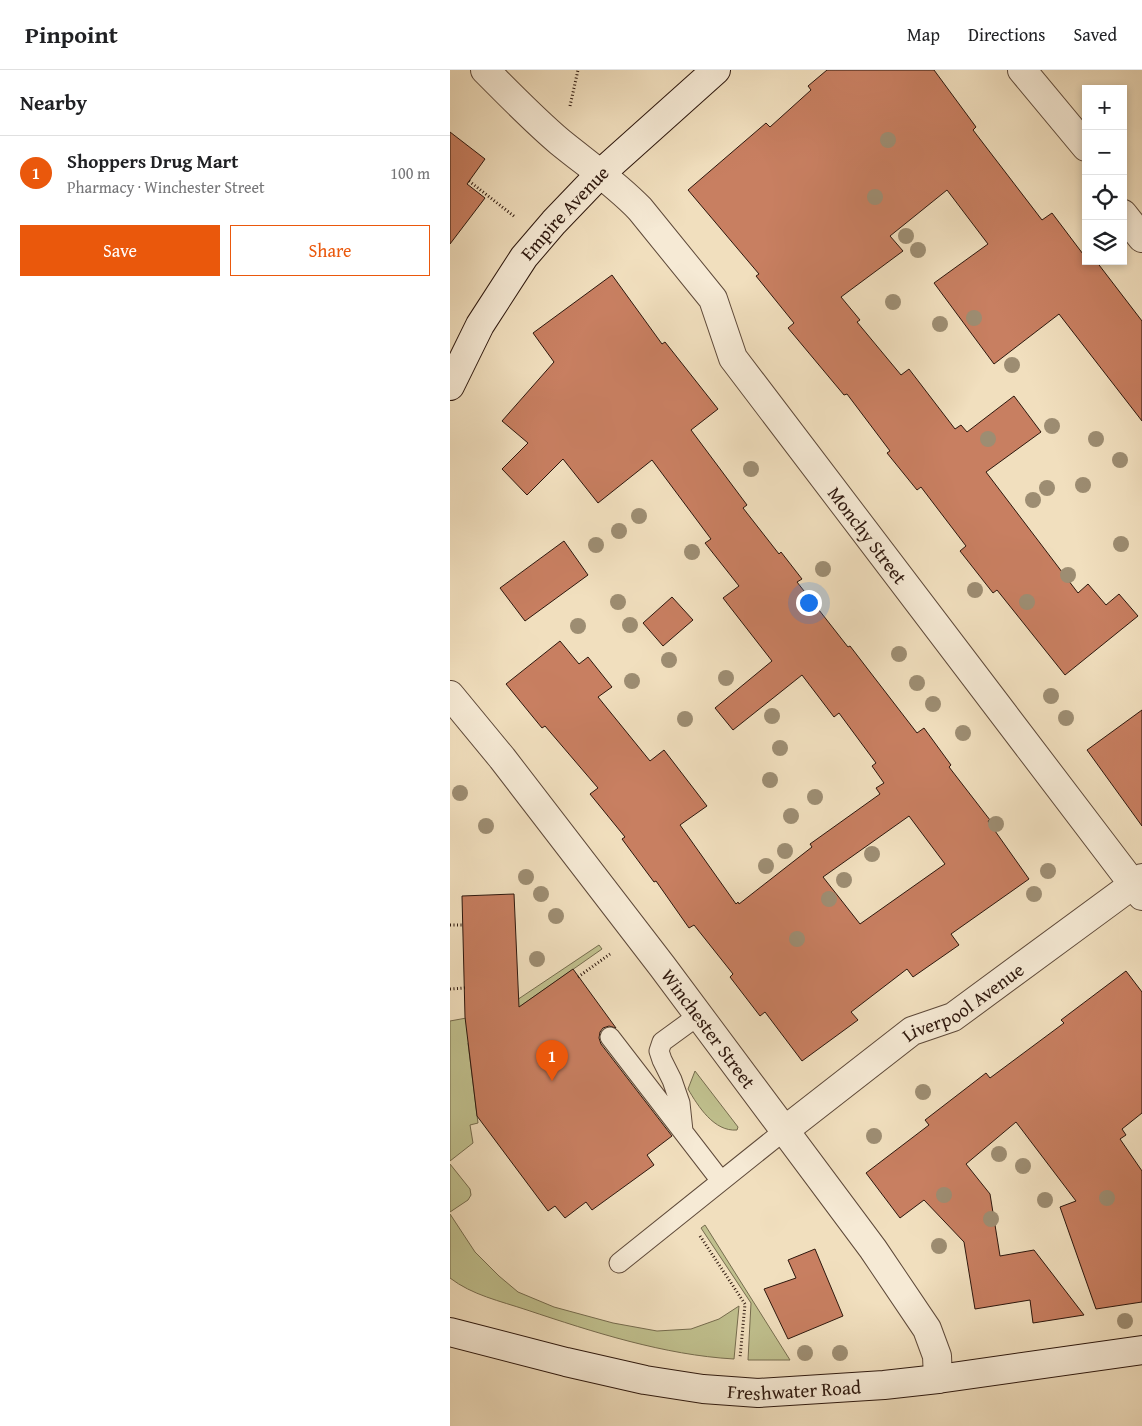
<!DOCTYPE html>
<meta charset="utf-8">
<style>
:root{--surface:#fff;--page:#f6f6f6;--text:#202124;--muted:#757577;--line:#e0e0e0;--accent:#ea580c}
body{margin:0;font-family:"Gentium Book Plus",serif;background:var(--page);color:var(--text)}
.controls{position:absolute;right:15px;top:15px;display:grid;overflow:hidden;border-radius:0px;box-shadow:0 2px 8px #0003}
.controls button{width:45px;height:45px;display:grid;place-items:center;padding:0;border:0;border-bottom:1px solid var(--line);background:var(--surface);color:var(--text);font:25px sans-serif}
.you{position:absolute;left:358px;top:532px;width:18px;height:18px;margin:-12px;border:4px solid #fff;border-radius:50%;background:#1a73e8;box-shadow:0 0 0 8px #1a73e833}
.badge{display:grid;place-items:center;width:32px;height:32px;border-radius:50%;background:var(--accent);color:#fff;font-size:16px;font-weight:700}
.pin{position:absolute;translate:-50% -41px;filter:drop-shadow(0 1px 2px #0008)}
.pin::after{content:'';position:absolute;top:26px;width:18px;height:15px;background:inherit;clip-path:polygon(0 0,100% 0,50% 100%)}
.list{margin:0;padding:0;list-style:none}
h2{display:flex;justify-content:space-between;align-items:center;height:65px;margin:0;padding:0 20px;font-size:21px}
h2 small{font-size:16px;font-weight:400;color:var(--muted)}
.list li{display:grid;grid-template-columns:32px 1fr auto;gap:15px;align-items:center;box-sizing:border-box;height:75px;padding:0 20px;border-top:1px solid var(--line)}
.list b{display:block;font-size:19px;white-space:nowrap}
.list p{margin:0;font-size:16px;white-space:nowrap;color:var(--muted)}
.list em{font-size:16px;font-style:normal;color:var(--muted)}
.actions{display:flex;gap:10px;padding:15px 20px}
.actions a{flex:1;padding:11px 0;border:1px solid var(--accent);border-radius:0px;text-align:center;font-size:18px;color:var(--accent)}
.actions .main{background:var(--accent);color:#fff}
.icon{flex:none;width:28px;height:28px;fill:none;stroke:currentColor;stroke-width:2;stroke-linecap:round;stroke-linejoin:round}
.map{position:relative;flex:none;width:692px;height:1356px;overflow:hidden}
header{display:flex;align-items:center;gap:30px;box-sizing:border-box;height:70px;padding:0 25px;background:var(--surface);border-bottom:1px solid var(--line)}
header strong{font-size:24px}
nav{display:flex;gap:28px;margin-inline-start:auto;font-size:18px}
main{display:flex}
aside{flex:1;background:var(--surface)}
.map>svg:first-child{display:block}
.green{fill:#c0c08e;stroke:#766c4e}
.building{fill:#c87f61;stroke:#2d170d;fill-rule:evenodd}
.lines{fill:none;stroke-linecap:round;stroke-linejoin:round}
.lane-casing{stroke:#5e4939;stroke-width:21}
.street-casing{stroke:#5e4939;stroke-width:30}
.secondary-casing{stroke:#2d170d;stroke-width:30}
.path{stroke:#2d170d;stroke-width:3;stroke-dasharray:1 2.5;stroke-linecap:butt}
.lane{stroke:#f6ead5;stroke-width:19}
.street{stroke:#f6ead5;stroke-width:28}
.secondary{stroke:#f6ead5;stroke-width:28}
.tree{fill:#9d8d72}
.labels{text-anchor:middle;stroke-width:4;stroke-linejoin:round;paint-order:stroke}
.street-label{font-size:19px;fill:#2d170d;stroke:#f6ead5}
</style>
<header>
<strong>Pinpoint</strong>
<nav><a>Map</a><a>Directions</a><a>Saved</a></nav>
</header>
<main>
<aside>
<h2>Nearby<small></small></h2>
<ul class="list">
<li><span class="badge">1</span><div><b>Shoppers Drug Mart</b><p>Pharmacy · Winchester Street</p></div><em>100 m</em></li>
</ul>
<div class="actions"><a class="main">Save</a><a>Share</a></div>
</aside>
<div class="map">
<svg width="692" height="1356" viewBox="0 0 692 1356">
<rect width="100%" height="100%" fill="#f1dfbe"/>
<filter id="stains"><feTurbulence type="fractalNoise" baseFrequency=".004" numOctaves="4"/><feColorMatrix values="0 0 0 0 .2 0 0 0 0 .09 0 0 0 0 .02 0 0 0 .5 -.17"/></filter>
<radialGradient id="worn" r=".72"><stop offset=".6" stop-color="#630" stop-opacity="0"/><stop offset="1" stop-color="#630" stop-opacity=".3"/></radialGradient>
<path class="green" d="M149,875l3,4 -134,94 10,80 -8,2 3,18 -23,18v-140l49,-9z
M245,1001l43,56 -1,3c-23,2 -39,-24 -49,-41z
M0,1094l20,25 1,6 -3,5 -18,12z
M0,1144l25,38 24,24 19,16 36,15 59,16 44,8 34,-2 28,-10 20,-13 -5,53c-70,-4 -141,-27 -207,-49 -27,-9 -55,-15 -77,-32z
M255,1155l85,135h-42l3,-57 -50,-75z"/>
<path class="building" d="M377,0h107l42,57 -3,3 69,90 10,-7 34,45v3h10l46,60v100l-83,-107 -65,50 -60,-81 54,-39 -41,-54 -57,46 13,15 -62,46 19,23 -3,2 44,53 8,-6 46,60 6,-4 6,7 47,-36 27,36 -55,40 92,121 10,-9 18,21 13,-11 19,22 -73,59 -68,-85 -4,3 -33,-42 6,-5 -45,-59 -4,3 -30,-37 3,-2 -43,-57 -3,1 -56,-67 6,-5 -38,-47 3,-2 -71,-84 78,-67 4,4 41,-37 -3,-4z
M0,62l35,27 -18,25 18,14 -35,46z
M162,205l50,69 3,-2 53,67 -27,21 56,75 -4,3 36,46 2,-2 21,27 -5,3 51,65 2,-1 67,87 7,-5 27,37 -2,2 41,53 -2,1 41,58 -78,55 8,11 -46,32 -6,-8 -56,43 7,8 -56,41 -37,-49 -5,4 -30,-39 3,-3 -39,-49 -5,3 -33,-47 -2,1 -32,-43 3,-2 -35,-43 8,-6 -53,-62 -3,2 -36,-44 54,-43 19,23 9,-7 24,30 -14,10 52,64 14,-11 43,56 -27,19 56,79 2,-2 1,2 73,-57 -2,-3 70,-50 -4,-6 8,-5 -12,-17 4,-3 -37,-50 -5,4 -32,-42 -69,55 -18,-22 57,-47 -49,-63 16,-12 -34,-43 6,-4 -59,-79 -54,43 -35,-44 -36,36 -25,-26 26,-26 -26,-22 52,-59 -21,-29zM459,746l36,48 -85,60 -37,-47z
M114,471l24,34 -63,46 -25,-33z
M222,527l21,23 -30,26 -20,-23z
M692,640v116l-55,-76z
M64,824l5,113 54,-38 43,59 -7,-2 -6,2 -3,4 -1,6 2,6 71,92 -25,19 7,10 -62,45 -6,-8 -21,16 -10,-12 -7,5 -71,-95 -12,-99 -3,-121z
M676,901l16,21v121l-20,16 4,6 -6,4 22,32v131l-46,7 -36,-102 16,-6 -60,-79 -50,42 24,30 10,62 34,-6 50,65 -51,8 -3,-23 -55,9 -11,-67 -40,-42 -24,18 -34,-45 63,-48 -4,-5 61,-47 4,5 74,-55 -3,-3z
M365,1179l28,67 -55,23 -24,-50 32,-11 -8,-18z"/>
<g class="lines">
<defs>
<path id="lane" d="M160,967l111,144
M233,1061l-3,-28 -8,-23 -10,-20 -3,-9 3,-9 37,-27
M169,1193l166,-133"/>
<g id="street">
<path id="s1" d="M35,0c25,25 49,50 75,72 27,22 56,42 80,67l73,90 20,59 409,538"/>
<path d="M572,0l64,77"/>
<path d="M673,144l19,24"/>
<path id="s2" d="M0,625l52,63 160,208 211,283 54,80 10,27 1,23"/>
<path id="s3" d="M335,1060l127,-99 41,-14 189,-139"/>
</g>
<g id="secondary">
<path id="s4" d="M0,316l30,-61 44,-68 30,-35 46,-48 116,-104"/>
<path id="s5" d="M0,1262l116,30 79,18 58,9 55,4 126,-8 54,-6 204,-29"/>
</g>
</defs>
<use href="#lane" class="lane-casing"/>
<use href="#street" class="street-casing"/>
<use href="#secondary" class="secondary-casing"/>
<path class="path" d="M120,36l8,-36
M19,111l46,36
M0,855h13
M128,907l32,-23
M0,919l15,-1
M250,1166l45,68 -5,54"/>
<use href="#lane" class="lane"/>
<use href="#street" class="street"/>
<use href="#secondary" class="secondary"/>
</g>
<g class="tree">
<circle cx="438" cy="70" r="8"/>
<circle cx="425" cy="127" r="8"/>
<circle cx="456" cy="166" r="8"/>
<circle cx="468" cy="180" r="8"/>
<circle cx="443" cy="232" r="8"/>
<circle cx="524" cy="248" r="8"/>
<circle cx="490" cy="254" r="8"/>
<circle cx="562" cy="295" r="8"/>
<circle cx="602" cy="356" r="8"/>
<circle cx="538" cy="369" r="8"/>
<circle cx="646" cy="369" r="8"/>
<circle cx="670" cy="390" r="8"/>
<circle cx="301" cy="399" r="8"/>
<circle cx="633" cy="415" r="8"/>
<circle cx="597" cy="418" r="8"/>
<circle cx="583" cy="430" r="8"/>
<circle cx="189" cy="446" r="8"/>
<circle cx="169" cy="461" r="8"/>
<circle cx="671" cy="474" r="8"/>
<circle cx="146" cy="475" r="8"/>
<circle cx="242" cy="482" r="8"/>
<circle cx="373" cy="499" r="8"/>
<circle cx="618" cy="505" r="8"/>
<circle cx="525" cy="520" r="8"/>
<circle cx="168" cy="532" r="8"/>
<circle cx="577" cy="532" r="8"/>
<circle cx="180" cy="555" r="8"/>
<circle cx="128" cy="556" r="8"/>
<circle cx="449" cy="584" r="8"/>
<circle cx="219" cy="590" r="8"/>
<circle cx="276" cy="608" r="8"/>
<circle cx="182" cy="611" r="8"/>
<circle cx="467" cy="613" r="8"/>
<circle cx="601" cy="626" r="8"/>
<circle cx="483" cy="634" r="8"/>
<circle cx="322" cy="646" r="8"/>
<circle cx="616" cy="648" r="8"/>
<circle cx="235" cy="649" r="8"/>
<circle cx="513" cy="663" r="8"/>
<circle cx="330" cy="678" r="8"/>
<circle cx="320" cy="710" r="8"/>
<circle cx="10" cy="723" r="8"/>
<circle cx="365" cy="727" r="8"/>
<circle cx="341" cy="746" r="8"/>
<circle cx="546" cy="754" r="8"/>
<circle cx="36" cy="756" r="8"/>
<circle cx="335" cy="781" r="8"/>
<circle cx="422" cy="784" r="8"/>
<circle cx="316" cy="796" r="8"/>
<circle cx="598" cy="801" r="8"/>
<circle cx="76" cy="807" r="8"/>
<circle cx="394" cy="810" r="8"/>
<circle cx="91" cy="824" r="8"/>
<circle cx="584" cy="824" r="8"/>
<circle cx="379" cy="829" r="8"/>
<circle cx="106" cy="846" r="8"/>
<circle cx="347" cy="869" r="8"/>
<circle cx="87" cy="889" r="8"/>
<circle cx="473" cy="1022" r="8"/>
<circle cx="424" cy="1066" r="8"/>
<circle cx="549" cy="1084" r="8"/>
<circle cx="573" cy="1096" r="8"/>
<circle cx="494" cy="1125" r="8"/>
<circle cx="657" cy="1128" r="8"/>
<circle cx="595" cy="1130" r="8"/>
<circle cx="541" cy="1149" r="8"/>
<circle cx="489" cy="1176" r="8"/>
<circle cx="675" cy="1251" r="8"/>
<circle cx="355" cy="1283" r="8"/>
<circle cx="390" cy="1283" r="8"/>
</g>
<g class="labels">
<g class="street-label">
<text dy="7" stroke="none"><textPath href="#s4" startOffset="209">Empire Avenue</textPath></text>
<text dy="7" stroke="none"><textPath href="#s1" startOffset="609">Monchy Street</textPath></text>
<text dy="7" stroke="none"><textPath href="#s3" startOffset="220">Liverpool Avenue</textPath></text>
<text dy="7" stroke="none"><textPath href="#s2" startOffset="422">Winchester Street</textPath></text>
<text dy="7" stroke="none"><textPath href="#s5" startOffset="351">Freshwater Road</textPath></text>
</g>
</g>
<rect width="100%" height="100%" filter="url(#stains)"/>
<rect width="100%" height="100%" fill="url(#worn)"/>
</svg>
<div class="controls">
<button>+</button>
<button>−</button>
<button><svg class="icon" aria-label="locate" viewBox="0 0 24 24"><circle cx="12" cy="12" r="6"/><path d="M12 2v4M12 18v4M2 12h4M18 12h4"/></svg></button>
<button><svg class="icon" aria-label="layers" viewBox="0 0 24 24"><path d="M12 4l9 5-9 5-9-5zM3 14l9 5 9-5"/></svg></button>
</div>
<div class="you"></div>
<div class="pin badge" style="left:102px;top:1011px">1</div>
</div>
</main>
